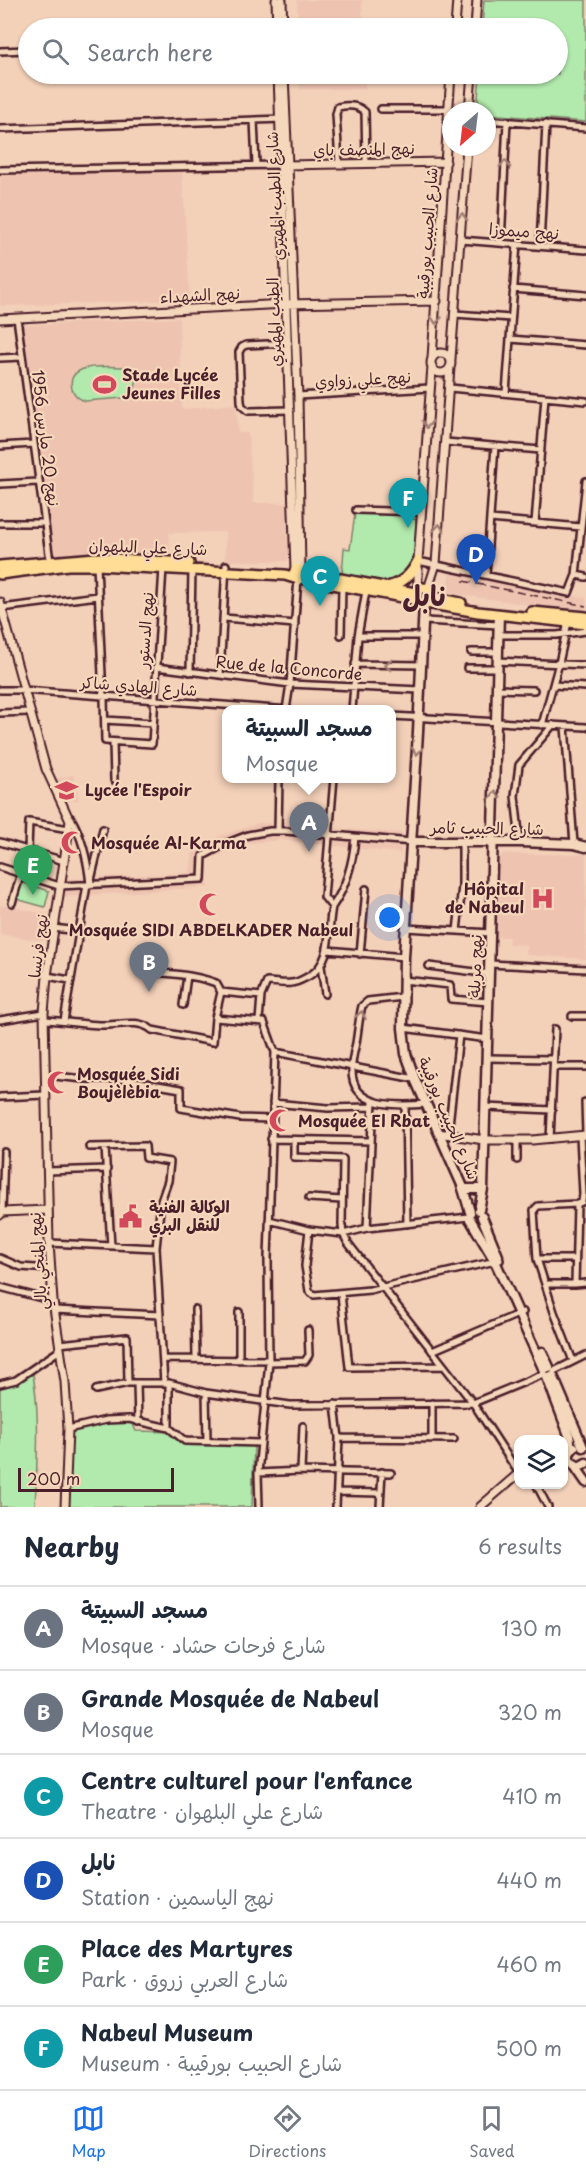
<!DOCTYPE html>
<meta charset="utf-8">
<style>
:root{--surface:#fff;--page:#f6f6f7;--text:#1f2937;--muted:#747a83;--line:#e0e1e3;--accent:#1a73e8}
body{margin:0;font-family:"Playpen Sans","Playpen Sans Arabic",sans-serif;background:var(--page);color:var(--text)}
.controls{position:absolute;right:18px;bottom:18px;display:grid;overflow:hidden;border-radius:12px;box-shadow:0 2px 4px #0004}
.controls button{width:54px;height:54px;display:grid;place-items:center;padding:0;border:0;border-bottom:2px solid var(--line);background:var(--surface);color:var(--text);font:30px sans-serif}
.compass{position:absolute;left:442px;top:102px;width:54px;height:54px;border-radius:50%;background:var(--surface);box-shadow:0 2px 4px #0004;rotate:208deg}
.scale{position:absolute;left:18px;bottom:15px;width:156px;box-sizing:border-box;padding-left:6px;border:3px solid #4a1f2b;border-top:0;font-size:16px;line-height:21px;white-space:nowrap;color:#4a1f2b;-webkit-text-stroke:4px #f5d8bb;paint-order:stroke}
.you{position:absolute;left:390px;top:918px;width:21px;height:21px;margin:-15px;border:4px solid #fff;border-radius:50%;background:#1a73e8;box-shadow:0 0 0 9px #1a73e833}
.badge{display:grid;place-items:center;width:39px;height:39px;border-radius:50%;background:var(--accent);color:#fff;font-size:20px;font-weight:700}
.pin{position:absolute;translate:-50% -50px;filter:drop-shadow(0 2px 3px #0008)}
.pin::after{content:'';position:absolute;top:32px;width:21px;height:18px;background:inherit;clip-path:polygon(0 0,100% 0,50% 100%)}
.popup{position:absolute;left:222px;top:705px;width:174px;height:78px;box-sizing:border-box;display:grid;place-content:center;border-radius:12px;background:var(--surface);filter:drop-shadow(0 2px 4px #0005);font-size:20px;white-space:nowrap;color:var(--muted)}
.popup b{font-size:22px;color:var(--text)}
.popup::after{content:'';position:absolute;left:50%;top:100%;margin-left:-12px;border:12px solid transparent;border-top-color:var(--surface)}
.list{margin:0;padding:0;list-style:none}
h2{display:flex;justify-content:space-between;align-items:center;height:78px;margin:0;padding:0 24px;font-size:26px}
h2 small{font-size:20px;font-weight:400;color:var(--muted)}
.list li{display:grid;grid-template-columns:39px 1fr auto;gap:18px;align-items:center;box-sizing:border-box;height:84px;padding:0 24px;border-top:2px solid var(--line)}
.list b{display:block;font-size:22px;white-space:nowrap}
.list p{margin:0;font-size:20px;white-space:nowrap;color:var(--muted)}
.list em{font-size:20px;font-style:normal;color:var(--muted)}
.icon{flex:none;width:33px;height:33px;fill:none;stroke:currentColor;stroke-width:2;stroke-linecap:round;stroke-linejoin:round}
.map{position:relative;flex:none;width:586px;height:1507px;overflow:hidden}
.search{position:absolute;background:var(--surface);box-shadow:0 2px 4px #0004;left:18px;right:18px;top:18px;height:66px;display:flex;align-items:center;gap:15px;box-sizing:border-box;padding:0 21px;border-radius:33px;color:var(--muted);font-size:22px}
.sheet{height:582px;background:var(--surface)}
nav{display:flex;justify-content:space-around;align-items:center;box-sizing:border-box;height:84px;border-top:2px solid var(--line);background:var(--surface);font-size:16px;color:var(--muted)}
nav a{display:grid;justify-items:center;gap:3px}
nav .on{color:var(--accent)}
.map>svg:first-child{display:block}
.built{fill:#eec4b1}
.green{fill:#b2e9ac;stroke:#7e846c;stroke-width:1.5}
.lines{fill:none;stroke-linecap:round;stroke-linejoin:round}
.minor-casing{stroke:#4a1f2b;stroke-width:10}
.tertiary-casing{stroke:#4a1f2b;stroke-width:11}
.secondary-casing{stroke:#4a1f2b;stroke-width:13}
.primary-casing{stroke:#4a1f2b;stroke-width:14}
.minor{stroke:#f5d8bb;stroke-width:5}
.tertiary{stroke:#f5d8bb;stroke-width:7}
.secondary{stroke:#f5d8bb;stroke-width:8}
.primary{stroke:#ffdd96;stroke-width:9}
.rail{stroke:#4a1f2b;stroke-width:1.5;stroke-dasharray:9 4.5;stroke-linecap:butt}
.oneway{stroke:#a07c73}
.labels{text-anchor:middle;stroke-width:4.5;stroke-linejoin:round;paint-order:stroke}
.street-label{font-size:16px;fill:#4a1f2b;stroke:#f5d8bb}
.poi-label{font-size:16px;font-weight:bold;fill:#4a1f2b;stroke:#f5d8bb;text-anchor:start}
.town-label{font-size:28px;font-weight:bold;fill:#4a1f2b;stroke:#f5d8bb}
</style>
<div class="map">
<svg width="586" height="1507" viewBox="0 0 586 1507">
<rect width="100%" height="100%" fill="#f3d0b8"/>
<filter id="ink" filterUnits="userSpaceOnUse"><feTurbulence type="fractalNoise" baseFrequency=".0167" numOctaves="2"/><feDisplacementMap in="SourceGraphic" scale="12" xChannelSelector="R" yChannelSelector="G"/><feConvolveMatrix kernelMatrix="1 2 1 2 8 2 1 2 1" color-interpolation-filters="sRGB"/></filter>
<g filter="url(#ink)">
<path class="built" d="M297,0h65l1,28h-65z
M300,74h65v15h-65z
M182,170l8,130 -190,6v-134z
M179,318l3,91 54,-5 2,29h10l6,70h33l1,58h-63v-29l-56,1 1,23 -84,-2 -34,2 -29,-231z
M449,573l11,2 1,-2 3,1 122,24v15l-138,-20z
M73,775l6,25 -14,2 -13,-22z
M259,823l144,10 -2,20 -120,-13 -31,3 -42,16v28l-145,10v-18l127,-6 3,-23 27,-14z
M502,854h84v105l-60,-4 1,-10 -19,-1 1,-7h-13l3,-78z
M0,905l47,9 -4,27 -43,-7z"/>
<path class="green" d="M484,0h102v122l-99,-8v-3h-10l3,-37h78v-46h-76z
M125,367c15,7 15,24 -1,31l-39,3c-6,-2 -11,-6 -13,-12 -7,-28 37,-22 53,-22z
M355,514l51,1 10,5c-1,13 0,29 -3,42 -8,31 -50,16 -71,12l2,-26 6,1z
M21,882l28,9 -4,16 -29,-8z
M31,1364c10,46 6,96 4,143h-35v-122l14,-3 17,-8z
M111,1420l17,2 3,-1 5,10 36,1 11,10 71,1 -2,64h-183l3,-78z"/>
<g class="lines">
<defs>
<path id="minor" d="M0,51l28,-1
M381,109h68
M254,120l2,45
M487,120l99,8
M0,129l283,-10
M339,163l-3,-49 2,-7c9,-2 20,-3 27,5l1,51
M0,170l282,-5
M461,240l125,10
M501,243l6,-122
M540,246l6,-122
M513,289l73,6
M455,314l56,4
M17,318l33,243
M510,339l76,6
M289,343l-43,2 -4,2 -3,5 2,49 1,5 6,5 43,-1
M0,358l22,-1
M450,388l136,13
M506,393l11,-149
M298,396l132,-8
M445,442l96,8
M0,446l33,-2
M0,484l38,-2
M356,510l65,2
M490,519l91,8
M0,523h44
M535,523l10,-126
M418,561l151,32 7,-18 10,-94
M97,565l6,132
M486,575l9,-129
M576,575l10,2
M1,608l97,-12
M224,618l71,6
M424,621l75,4
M341,635l1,-49
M498,635h59l29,-4
M358,636h65
M471,652h27
M497,661l89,4
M355,664l66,1
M156,667l134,17 130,6
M467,668h30
M190,672l2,-103
M220,675l6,-110
M553,685l33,2
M496,689l38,1
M0,690h23l266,20
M104,697l1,44 47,3 11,-176
M286,710l4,-26 8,-105
M352,710l6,-74 8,-45
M0,713l30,-1
M392,716l194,11
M105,720l48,3
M542,725l17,-62 9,-41
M565,726l9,118
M113,742l1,38
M71,818c11,19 17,45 19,67
M278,831l1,-53
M0,842l64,19
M520,842l-5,-46 4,-31 34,-40
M0,867l59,19 143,-7 1,-23 22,-12 23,-9 22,-4h16l126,11
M91,880l12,-51
M12,903l16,-53 1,-28 40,7
M332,907c15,-21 21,-44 23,-70
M53,928l26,3
M406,928l85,5
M457,931l5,-45v-43
M328,950l76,7
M360,954l6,-65
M490,964l96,5
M321,966l4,28
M429,966l61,8
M47,976l23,4
M403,980l47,5 1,14 38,3
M221,992l40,4
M403,997l-35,4 -6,5c-3,12 -4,25 -6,37 -2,9 -5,19 -4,28 0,38 47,35 74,33
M183,1005l4,-29
M572,1016h14
M215,1018l49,4 11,30
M0,1020l44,-7
M44,1020c21,1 42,5 62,5 15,0 33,-6 46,5l61,12 2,-24 6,-26 -5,-9c-24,-9 -50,-10 -76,-11
M64,1021l23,-136
M259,1021l2,-25 6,-14c8,0 16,2 24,1 6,0 12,-4 18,-7 24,-14 18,-45 23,-69l-8,-10 10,-119
M403,1028l85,11
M488,1058l66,1
M554,1067h32
M45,1075l39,4h38l59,10v19l59,10 32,1
M0,1097l45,-2
M585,1102l1,33
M273,1103l55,5 44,-1
M405,1106l2,118
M486,1107l66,3
M448,1134l11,-99
M271,1139l100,2
M550,1139l5,-110
M294,1140v17l49,2 -1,66 1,9 5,9 125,160 45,69
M517,1140v20
M89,1147l56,-1 1,12 24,4 -2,19 -7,20 -5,47 8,135
M105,1147l6,99
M47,1171l60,-2
M309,1198l33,2
M0,1211l2,1 2,-60
M269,1220l40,10 34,4 24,-6 102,-11
M367,1228l6,-126
M309,1230l-4,36 4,25 5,4 56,-5 130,-30
M49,1243l107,5
M0,1258l21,9 29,2
M537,1259h38
M545,1284h30l2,-80 5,-2 1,-8 -3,-58
M575,1284l11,-1
M0,1287l53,14
M341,1294l8,73 95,-1
M195,1309l1,50
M54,1310l106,5
M59,1344l68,-7 1,46
M432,1351l91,-39
M163,1359l106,1
M239,1359v-47
M573,1361l-19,-49 -17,-53 -3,-49 4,-4 39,-2
M269,1362l36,-1 4,-6 -1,-25
M554,1371l32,-16
M137,1383l1,39
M0,1384l16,-4 44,-30
M96,1390l32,-7h41l37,10 84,12 183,-2 71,-29
M206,1393l1,48
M335,1404l4,34 -3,69
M169,1428v-45
M68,1429l38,-9 23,-1 40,9 16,13 76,2
M339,1438l115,1
M432,1439v-36
M301,1471l2,-45
M258,1473l43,-2 90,2
M536,1484l12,23
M337,1492l43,1
M259,1507l-1,-34 11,-111 -1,-104 7,-206 140,27
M380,1507l2,-35"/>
<path id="tertiary" d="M276,0l1,28
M282,0l1,28
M455,28l2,-28
M475,28l2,-28
M278,74l17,496
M284,74l14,322 3,174
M469,111l3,-37
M285,165l161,-3
M0,319l287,-15 150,-3
M431 363a10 10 0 1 1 20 0a10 10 0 1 1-20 0Z
M432,358l19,-284
M451,359l16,-212
M428,589l8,-25 14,-197
M418,590v-29l14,-195
M0,602l46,167 24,52 -23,155 -3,37 5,230 4,58 12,81 3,47 -3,78
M438,1133l46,7h48l54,-5
M0,1215l2,-3 45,-2
M480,1507l38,-33"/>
<path id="secondary" d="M424,603l-6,129 -14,225 -1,71 3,26 9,25 47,106 8,27
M412,842h108l54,2 12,3
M463,1189h20
M479,1210l4,-21 16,-575
M482,1217l16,39
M470,1219l25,42 49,109
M542,1352l7,15
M553,1376l30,71
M547,1377l22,58 2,14
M574,1447l-5,6v8l10,6 7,-4
M575,1466l11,16"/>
<path id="primary" d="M0,566l96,-8 93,5
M303,572l112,21
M0,574l68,-9h29l188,10 13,4 4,-3 1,-4 -6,-3 -3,4v3
M301,578l112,21 5,3
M387,587c15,-3 25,-13 31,-26
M415 596a8 8 0 1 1 16 0a8 8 0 1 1-16 0Z
M431,597l30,6
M426,603l52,9 108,12
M532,612l54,5"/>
</defs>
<use href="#minor" class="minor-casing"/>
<use href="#tertiary" class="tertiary-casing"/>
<use href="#secondary" class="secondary-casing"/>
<use href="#primary" class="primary-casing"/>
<use href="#minor" class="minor"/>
<use href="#tertiary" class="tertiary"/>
<use href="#secondary" class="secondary"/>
<use href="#primary" class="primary"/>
<path class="rail" d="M463,581l123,25"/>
</g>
<defs><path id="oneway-chevron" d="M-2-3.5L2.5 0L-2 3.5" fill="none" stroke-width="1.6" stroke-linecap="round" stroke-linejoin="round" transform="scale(1.5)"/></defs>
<g class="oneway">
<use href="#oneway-chevron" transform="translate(505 164) rotate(-87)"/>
<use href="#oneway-chevron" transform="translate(462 217) rotate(-86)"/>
<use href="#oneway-chevron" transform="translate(436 320) rotate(95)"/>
<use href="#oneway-chevron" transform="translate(427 424) rotate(94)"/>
<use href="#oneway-chevron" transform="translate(439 528) rotate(-86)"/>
<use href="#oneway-chevron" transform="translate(388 665) rotate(-180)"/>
<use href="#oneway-chevron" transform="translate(417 751) rotate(94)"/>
<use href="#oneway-chevron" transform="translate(495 795) rotate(-89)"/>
<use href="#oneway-chevron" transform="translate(361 1015) rotate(-79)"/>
</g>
</g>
<defs>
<symbol id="stadium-bare" viewBox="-9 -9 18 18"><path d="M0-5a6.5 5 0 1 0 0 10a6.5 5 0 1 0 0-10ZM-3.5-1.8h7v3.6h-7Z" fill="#d1495b" stroke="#f5d8bb" stroke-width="2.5" paint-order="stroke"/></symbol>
<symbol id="university-bare" viewBox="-9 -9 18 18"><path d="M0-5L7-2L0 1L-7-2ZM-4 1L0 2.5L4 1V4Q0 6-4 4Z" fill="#d1495b" stroke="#f5d8bb" stroke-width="2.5" paint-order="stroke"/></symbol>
<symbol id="mosque-bare" viewBox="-9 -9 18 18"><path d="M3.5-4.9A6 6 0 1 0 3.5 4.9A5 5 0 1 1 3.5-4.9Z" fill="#d1495b" stroke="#f5d8bb" stroke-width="2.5" paint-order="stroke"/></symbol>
<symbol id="hospital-bare" viewBox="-9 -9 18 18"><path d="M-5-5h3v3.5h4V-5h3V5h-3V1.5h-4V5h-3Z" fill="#d1495b" stroke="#f5d8bb" stroke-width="2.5" paint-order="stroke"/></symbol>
<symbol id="civic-bare" viewBox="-9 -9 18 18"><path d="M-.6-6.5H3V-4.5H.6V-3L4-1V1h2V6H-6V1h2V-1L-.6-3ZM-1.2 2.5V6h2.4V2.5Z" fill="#d1495b" stroke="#f5d8bb" stroke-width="2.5" paint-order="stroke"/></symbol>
</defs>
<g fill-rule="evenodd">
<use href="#stadium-bare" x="88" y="368" width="33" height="33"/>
<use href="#university-bare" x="50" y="774" width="33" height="33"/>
<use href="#mosque-bare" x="56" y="826" width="33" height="33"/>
<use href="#hospital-bare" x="526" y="882" width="33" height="33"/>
<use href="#mosque-bare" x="194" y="888" width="33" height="33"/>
<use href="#mosque-bare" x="42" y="1066" width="33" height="33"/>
<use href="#mosque-bare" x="264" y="1104" width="33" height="33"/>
<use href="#civic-bare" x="114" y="1200" width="33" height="33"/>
</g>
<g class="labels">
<g class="street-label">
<text transform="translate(364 149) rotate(-1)" y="6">نهج المنصف باي</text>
<text transform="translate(275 196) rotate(-93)" y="6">شارع الطيب المهيري</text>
<text transform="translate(524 231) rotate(4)" y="6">نهج ميموزا</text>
<text transform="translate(427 233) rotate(-86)" y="6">شارع الحبيب بورقيبة</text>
<text transform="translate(200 295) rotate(-3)" y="6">نهج الشهداء</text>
<text transform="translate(274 322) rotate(-92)" y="6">الطيب المهيري</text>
<text transform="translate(363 379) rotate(-3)" y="6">نهج علي زواوي</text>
<text transform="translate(46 438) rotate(83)" y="6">نهج 20 مارس 1956</text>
<text transform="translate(148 547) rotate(2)" y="6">شارع علي البلهوان</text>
<text transform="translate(145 630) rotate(-86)" y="6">نهج الدستور</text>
<text transform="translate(289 668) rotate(5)" y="6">Rue de la Concorde</text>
<text transform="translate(139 686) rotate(4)" y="6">شارع الهادي شاكر</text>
<text transform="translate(487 828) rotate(1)" y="6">شارع الحبيب ثامر</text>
<text transform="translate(38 946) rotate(-83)" y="6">نهج فرنسا</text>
<text transform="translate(475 966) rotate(-88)" y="6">نهج مربلة</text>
<text transform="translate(449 1118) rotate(67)" y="6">شارع الحبيب بورقيبة</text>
<text transform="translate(38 1261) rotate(-94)" y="6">نهج المنجي بالي</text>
</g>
<g class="poi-label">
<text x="122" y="381">Stade Lycée<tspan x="122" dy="18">Jeunes Filles</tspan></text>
<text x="85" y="796">Lycée l'Espoir</text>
<text x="91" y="849">Mosquée Al-Karma</text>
<text x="524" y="895" text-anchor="end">Hôpital<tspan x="524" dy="18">de Nabeul</tspan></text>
<text x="211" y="936" text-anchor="middle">Mosquée SIDI ABDELKADER Nabeul</text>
<text x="77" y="1080">Mosquée Sidi<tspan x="77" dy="18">Boujèlèbia</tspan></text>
<text x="298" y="1127">Mosquée El Rbat</text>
<text x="149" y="1213">الوكالة الفنية<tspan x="149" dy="18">للنقل البري</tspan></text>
</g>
<g class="town-label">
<text x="424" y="606">نابل</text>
</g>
</g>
</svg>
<div class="controls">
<button><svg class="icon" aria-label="layers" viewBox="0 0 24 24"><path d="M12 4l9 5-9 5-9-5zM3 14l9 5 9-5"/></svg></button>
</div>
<svg class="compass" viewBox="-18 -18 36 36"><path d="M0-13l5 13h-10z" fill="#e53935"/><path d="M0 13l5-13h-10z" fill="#747a83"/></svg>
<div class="scale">200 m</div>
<div class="you"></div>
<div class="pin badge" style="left:309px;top:852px;background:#6b7280">A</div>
<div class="popup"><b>مسجد السبيتة</b>Mosque</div>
<div class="pin badge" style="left:149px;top:992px;background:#6b7280">B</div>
<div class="pin badge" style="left:320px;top:606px;background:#0f9aa8">C</div>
<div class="pin badge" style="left:476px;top:584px;background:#1a4fb4">D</div>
<div class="pin badge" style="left:33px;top:895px;background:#2e9e5b">E</div>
<div class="pin badge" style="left:408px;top:528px;background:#0f9aa8">F</div>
<div class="search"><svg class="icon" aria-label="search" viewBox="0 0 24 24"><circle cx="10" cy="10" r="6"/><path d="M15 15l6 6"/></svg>Search here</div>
</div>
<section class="sheet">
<h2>Nearby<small>6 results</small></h2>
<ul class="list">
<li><span class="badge" style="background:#6b7280">A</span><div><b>مسجد السبيتة</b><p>Mosque · شارع فرحات حشاد</p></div><em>130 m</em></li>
<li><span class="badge" style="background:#6b7280">B</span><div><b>Grande Mosquée de Nabeul</b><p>Mosque</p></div><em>320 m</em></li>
<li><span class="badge" style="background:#0f9aa8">C</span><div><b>Centre culturel pour l'enfance</b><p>Theatre · شارع علي البلهوان</p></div><em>410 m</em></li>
<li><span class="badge" style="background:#1a4fb4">D</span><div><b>نابل</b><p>Station · نهج الياسمين</p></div><em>440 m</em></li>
<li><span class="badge" style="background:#2e9e5b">E</span><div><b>Place des Martyres</b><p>Park · شارع العربي زروق</p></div><em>460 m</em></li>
<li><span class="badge" style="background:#0f9aa8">F</span><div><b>Nabeul Museum</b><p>Museum · شارع الحبيب بورقيبة</p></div><em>500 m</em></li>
</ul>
</section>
<nav>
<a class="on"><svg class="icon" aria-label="map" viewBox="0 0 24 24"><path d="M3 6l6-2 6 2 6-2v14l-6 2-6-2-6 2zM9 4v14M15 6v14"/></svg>Map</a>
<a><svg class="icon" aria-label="directions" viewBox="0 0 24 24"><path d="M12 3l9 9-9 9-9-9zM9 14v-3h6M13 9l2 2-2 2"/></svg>Directions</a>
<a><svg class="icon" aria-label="saved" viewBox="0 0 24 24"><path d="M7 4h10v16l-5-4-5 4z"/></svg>Saved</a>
</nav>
